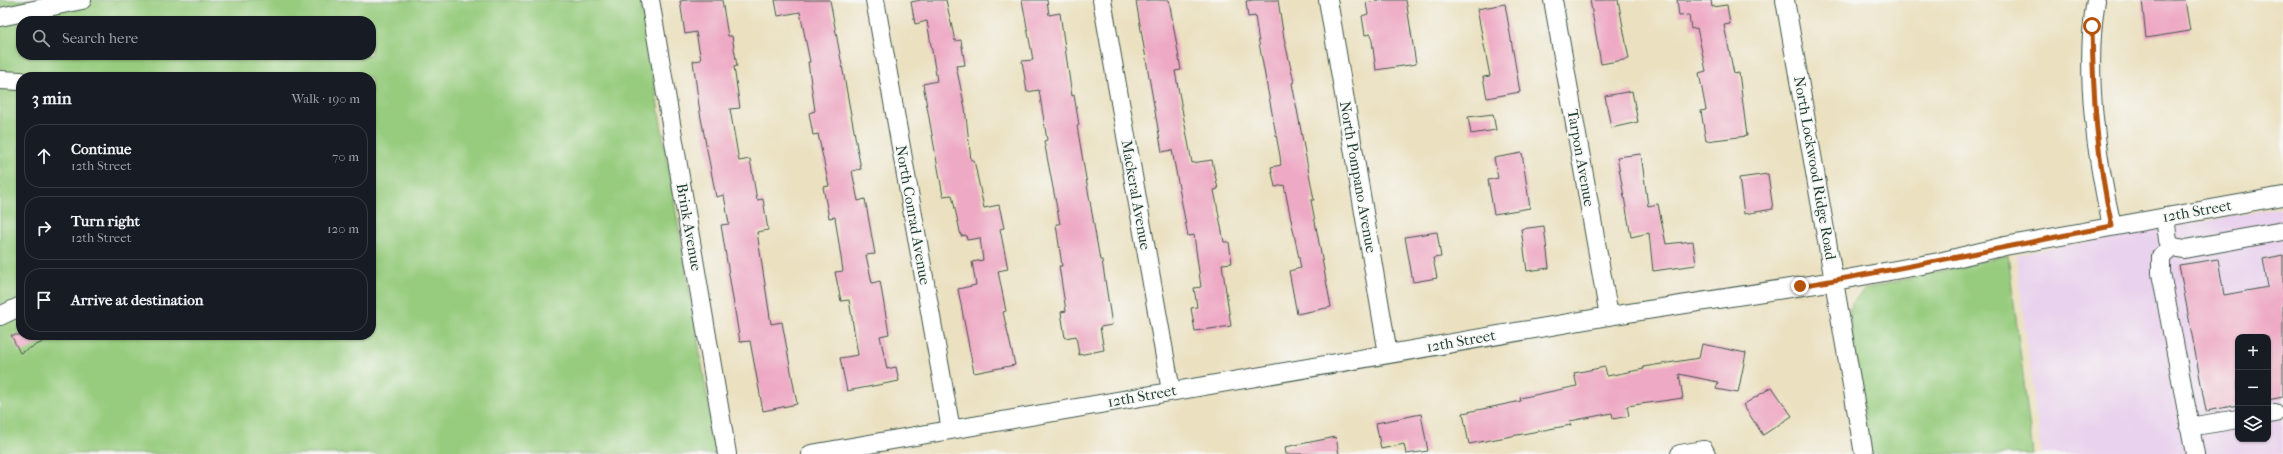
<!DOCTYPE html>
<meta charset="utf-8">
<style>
:root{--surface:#171b24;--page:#20242c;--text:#f1f3f6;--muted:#9ea1a6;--line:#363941}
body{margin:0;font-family:"IM FELL French Canon",serif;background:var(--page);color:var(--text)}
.controls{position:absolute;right:12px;bottom:12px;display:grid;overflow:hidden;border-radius:8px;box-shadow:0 1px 3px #0004}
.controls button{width:36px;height:36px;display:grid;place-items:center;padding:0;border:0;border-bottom:1px solid var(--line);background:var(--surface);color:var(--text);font:20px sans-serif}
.stop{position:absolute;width:12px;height:12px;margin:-9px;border:3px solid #b45309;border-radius:50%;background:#fff}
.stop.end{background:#b45309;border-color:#fff;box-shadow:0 1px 4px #0008}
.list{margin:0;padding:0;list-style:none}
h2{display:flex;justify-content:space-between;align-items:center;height:52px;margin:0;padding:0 16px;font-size:17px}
h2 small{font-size:13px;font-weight:400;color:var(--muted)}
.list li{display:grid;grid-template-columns:26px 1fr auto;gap:12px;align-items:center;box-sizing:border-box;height:64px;margin:0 8px 8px;padding:0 8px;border:1px solid var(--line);border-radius:16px}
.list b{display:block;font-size:15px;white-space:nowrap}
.list p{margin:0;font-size:13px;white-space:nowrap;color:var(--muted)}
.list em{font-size:13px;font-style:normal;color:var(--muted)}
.icon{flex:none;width:22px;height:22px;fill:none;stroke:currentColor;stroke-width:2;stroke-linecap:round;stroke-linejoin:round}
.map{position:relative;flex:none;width:2283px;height:454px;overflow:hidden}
.search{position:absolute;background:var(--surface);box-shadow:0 1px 3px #0004;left:16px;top:16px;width:360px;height:44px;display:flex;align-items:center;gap:10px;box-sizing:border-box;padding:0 14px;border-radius:16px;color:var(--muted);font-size:15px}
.panel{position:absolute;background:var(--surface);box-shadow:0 1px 3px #0004;left:16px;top:72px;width:360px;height:268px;border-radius:16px}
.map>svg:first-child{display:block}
.built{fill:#e9d2ed;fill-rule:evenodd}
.green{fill:#97cc7e;stroke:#5b8459;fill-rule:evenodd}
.building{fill:#eeaac4}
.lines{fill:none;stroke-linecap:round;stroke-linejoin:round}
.minor-casing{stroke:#3e5649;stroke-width:20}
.minor{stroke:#fff;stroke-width:18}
.route{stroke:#b45309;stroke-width:5}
.labels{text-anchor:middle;stroke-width:3;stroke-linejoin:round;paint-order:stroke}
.street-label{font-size:15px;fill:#1f3d34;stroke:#f6f6f2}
</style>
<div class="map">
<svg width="2283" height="454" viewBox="0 0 2283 454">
<rect width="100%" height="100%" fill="#f6f6f2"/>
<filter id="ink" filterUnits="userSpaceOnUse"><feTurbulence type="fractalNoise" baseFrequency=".025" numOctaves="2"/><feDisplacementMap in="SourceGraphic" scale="8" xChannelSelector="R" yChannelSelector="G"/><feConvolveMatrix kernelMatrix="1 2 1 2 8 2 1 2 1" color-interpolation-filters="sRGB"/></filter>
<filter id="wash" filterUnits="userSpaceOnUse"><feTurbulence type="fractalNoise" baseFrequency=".012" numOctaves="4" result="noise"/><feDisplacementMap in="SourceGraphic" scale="16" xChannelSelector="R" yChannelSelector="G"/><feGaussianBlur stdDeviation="0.9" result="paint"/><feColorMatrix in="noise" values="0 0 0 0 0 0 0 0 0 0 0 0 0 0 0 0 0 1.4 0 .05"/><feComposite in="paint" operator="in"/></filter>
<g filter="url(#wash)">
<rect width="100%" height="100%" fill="#ebe1c1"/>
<path class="built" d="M2283,207v247h-242l-25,-199zM2238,337h30v102h-30z"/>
<path class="green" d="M0,0h640l77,454h-717zM21,21h350v34h-350zM21,77h350v258h-350z
M2008,255l25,199h-162l-22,-140 3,-11 13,-14z"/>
<g id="blocks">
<path class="building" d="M689,0h33l6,36h4l5,30 -3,1 6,41 -10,1 9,52 11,-2 7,41 6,-1 5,31 -11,2 14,92 11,-2 15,82 -34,7 -13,-70 -10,1 -19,-117 8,-1 -5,-29 -8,2 -16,-84 -7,-52 8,-1 -5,-28 -11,2 -5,-33z
M775,0h55l31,169 -9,2 6,30 7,-2 10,55 -9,1 6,28 8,-2 9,53 -9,2 7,33 9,-2 3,14 -52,10 -7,-33 18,-3 -9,-55 -8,1 -6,-29 8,-1 -8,-54 -6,1 -6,-31 6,-1 -11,-52 -5,1 -4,-22 6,-2 -7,-49h2l-10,-50 -22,4z
M921,0h25l9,41 6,-1 4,25 -9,1 9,42 6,52h3l10,48 15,-3 5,23 -4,1 8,40 -10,2 8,40 -3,1 12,53 -41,8 -16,-84 18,-4 -4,-23 11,-2 -3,-22 -13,2 -1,-5 -5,1 -9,-41 -9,1 -20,-112 14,-3 -10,-60 -12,3 -4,-22z
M1022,0h25l2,15 11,-2 12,83 2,-1 5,30 -2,1 23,134h2l10,65 -12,2 4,23 -25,5 -3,-19 -11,2 -4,-26 5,-1 -7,-45h3l-6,-42h4l-16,-83 3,-1 -8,-50 -12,2 -5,-31 11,-1z
M1145,0h24l12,70 -6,1 17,92 20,-3 6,29 -4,1 10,52h5l3,21 -10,1 9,62 -36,5 -4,-23 6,-1 -3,-19 7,-1 -7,-52 -6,1 -16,-86 -10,2 -26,-151z
M1254,0h24l6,38 10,44 -2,1 22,117h-3l20,107 -34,7 -8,-43 12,-3 -17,-83 -9,2 -4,-20 10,-2 -1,-9 -21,-113 -4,-27 -7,1 -2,-16z
M1380,0h26l10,64 -40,6 -5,-36 -6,1 -3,-19 6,-2 -2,-11z
M1590,0h28l11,59 -28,5z
M1677,0h34l1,7 15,-2 3,19 -6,1 10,49 5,-1 8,63 -41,5 -5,-30 5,-1 -7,-37 7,-2 -9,-43 -6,1 -2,-14 -10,1z
M2142,0h43l5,31 -44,7z
M1505,4l15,88 -33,6 -4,-21 7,-1 -13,-67z
M1632,91l6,31 -27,6 -6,-32z
M1493,114l3,16 -25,4 -3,-17z
M1522,153l8,55 -36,6 -6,-34 10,-2 -4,-20z
M1641,154l7,52 10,-2 8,40 27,-3 3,24 -43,6 -4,-38 -18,4 -14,-80z
M1768,174l5,35 -29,5 -5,-36z
M1544,226l5,42 -22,3 -6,-42z
M1437,232l4,25 -8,1 4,20 -24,4 -8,-45z
M2283,255v142l-15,3v-63h-30v68l-32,6 -27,-146 39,-6 6,36 44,-8 -5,-28z
M11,335h46l-37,18z
M1702,344l44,9 -8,40 -22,-4 2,-7 -39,-8 4,24 -56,8 2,10 -16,3 -1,-6 -42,8 1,4 -102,19 -6,-31 58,-12 -1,-3 57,-12 -3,-13 31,-6 2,9 37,-7 -1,-2 56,-9z
M1772,387l20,29 -29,19 -20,-30z
M1421,414l7,37 -22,3 -2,-10 -23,5 -5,-26z
M1336,437l3,17h-53l-1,-7z"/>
</g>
</g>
<g filter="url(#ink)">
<use href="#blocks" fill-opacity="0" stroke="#3e5649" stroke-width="1"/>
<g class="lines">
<defs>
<path id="minor" d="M650,0l77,454
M875,0l76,430
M1102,0l69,391
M1328,0l60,354
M1553,0l56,316
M1785,0l79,454
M2096,0c-12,69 0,158 16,226
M0,17l82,-17
M0,80l21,1
M2165,217l3,23 4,7
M0,316l21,-10
M2268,414l7,-1
M2189,427l49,-8
M811,454l798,-138 226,-35 104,-19 66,-16 278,-50
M1680,454l24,-4 2,4
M2195,454l-34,-181v-16l11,-10 13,2 98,-18"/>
</defs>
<use href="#minor" class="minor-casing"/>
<use href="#minor" class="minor"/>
</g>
</g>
<g class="lines" filter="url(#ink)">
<path class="route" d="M1800,286c105,-17 208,-40 312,-60 -15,-66 -19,-132 -20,-200"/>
</g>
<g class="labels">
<g class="street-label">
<text transform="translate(1581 158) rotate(80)" y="5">Tarpon Avenue</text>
<text transform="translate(1815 168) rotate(80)" y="5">North Lockwood Ridge Road</text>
<text transform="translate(1358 177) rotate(80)" y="5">North Pompano Avenue</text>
<text transform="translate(1136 195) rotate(80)" y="5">Mackeral Avenue</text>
<text transform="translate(2197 211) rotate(-10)" y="5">12th Street</text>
<text transform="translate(913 215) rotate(80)" y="5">North Conrad Avenue</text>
<text transform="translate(689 227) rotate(80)" y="5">Brink Avenue</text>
<text transform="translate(1461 341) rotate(-10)" y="5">12th Street</text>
<text transform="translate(1142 396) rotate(-10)" y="5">12th Street</text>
</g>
</g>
</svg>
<div class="controls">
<button>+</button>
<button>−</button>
<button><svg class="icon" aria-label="layers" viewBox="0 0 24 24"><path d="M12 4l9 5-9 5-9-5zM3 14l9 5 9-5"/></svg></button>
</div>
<div class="stop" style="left:2092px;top:26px"></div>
<div class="stop end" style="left:1800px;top:286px"></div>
<div class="search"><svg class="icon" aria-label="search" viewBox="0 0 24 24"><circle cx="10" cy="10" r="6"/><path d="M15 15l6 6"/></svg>Search here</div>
<section class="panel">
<h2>3 min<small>Walk · 190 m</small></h2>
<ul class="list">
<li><svg class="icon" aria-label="ahead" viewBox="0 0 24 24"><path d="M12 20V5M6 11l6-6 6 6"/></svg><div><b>Continue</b><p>12th Street</p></div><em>70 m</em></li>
<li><svg class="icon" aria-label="right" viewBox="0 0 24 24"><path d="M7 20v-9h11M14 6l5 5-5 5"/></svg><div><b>Turn right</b><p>12th Street</p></div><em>120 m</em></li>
<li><svg class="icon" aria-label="arrive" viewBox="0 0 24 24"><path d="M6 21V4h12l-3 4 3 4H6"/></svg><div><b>Arrive at destination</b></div></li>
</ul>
</section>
</div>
